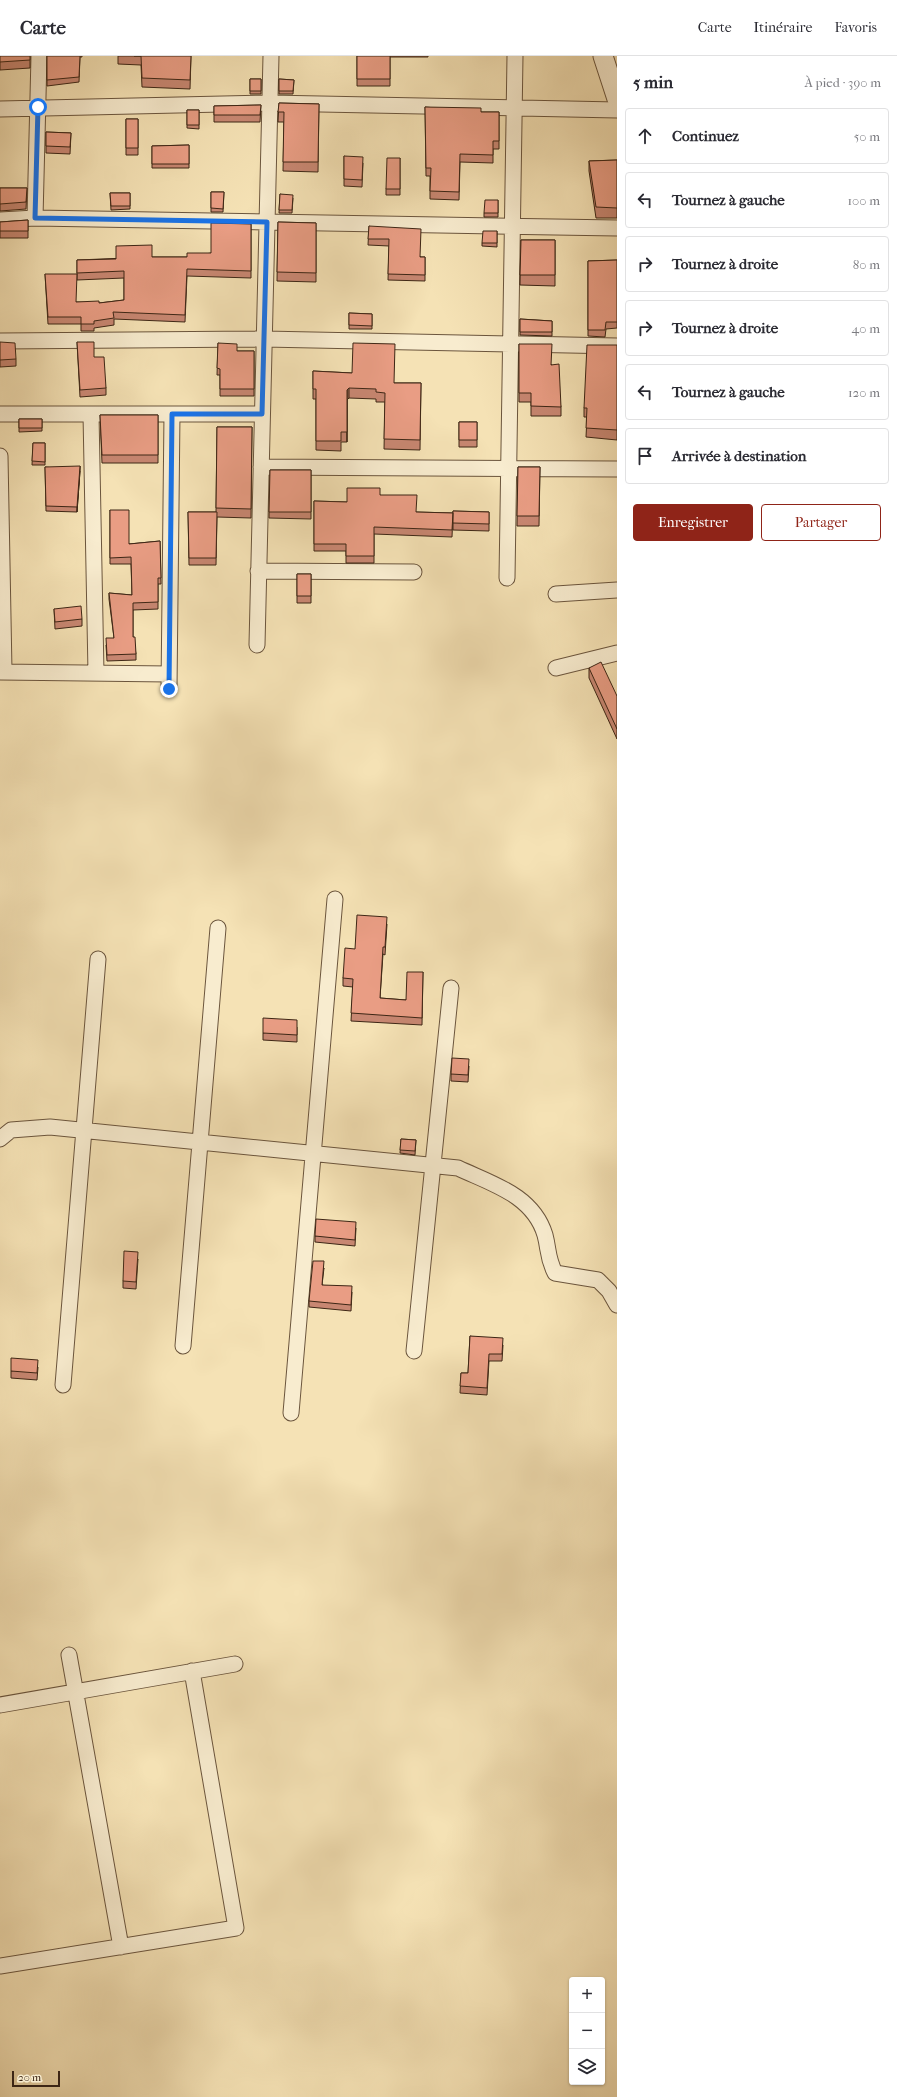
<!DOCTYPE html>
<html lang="fr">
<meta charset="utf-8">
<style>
:root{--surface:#fff;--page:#f7f7f7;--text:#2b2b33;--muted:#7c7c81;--line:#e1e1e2;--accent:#8f2418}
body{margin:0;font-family:"IM FELL French Canon",serif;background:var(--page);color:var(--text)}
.controls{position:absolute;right:12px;bottom:12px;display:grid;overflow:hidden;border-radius:4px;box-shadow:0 1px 3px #0004}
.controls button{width:36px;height:36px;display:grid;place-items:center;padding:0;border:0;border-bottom:1px solid var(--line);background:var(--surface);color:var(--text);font:20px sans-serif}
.scale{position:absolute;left:12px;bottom:10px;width:48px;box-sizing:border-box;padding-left:4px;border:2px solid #3d2615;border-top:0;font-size:11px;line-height:14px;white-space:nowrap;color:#3d2615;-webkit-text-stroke:3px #f8eccf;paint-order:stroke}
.stop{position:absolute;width:12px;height:12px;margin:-9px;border:3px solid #1a73e8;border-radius:50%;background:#fff}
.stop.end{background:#1a73e8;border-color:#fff;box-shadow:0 1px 4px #0008}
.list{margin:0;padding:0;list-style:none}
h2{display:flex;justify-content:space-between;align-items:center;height:52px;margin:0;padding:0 16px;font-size:17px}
h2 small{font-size:13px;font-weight:400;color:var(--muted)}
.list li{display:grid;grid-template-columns:26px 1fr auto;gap:12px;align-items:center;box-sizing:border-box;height:56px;margin:0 8px 8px;padding:0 8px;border:1px solid var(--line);border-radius:4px}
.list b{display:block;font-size:15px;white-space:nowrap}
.list em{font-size:13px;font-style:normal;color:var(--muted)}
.actions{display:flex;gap:8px;padding:12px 16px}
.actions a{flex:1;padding:9px 0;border:1px solid var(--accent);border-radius:4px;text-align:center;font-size:14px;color:var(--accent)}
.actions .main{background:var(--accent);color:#fff}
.icon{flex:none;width:22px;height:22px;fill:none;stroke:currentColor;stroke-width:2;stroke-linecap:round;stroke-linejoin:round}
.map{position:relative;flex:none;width:617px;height:2041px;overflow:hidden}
header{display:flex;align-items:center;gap:24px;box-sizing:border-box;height:56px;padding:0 20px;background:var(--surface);border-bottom:1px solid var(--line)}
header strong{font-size:19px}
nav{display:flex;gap:22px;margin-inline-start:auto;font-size:14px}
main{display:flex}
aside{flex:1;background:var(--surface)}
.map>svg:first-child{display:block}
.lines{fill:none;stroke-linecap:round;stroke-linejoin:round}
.minor-casing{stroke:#6b553d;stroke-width:17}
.tertiary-casing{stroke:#6b553d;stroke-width:21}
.minor{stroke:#f8eccf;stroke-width:15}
.tertiary{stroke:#f8eccf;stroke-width:19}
.wall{fill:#c88772;stroke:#3d2615}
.shaded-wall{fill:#a36e5c;stroke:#3d2615}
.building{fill:#e99d84;stroke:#3d2615}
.route{stroke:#1a73e8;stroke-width:5}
</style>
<header>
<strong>Carte</strong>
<nav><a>Carte</a><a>Itinéraire</a><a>Favoris</a></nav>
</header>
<main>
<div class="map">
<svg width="617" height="2041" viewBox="0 0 617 2041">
<rect width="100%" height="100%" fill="#f5e2b5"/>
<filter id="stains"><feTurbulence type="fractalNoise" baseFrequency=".005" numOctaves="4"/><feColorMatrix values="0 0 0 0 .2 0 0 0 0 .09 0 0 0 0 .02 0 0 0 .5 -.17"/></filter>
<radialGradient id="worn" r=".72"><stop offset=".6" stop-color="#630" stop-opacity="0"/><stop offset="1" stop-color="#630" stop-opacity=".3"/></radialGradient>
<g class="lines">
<defs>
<path id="minor" d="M0,53l270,-6 347,7
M35,162l4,-162
M0,164l35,-2 582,10
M0,285l264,-2 353,7
M0,358h262
M91,358l5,259
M0,400l4,215
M261,411l356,2
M258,515l156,1
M507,522l8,-522
M556,538l61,-4
M257,589l14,-589
M556,612l61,-15
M0,616l169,2
M169,633l3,-275
M0,1083l11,-9 39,-3 408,41c34,16 75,27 87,67 4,15 2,22 10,38l43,7 11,11 8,14
M183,1290l35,-418
M414,1295l37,-363
M63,1329l35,-426
M291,1357l44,-514
M69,1599l52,292
M0,1649l235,-41
M0,1910l236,-38 -44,-257"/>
<path id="tertiary" d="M603,0l14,43"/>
</defs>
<use href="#minor" class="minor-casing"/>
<use href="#tertiary" class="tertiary-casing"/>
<use href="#minor" class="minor"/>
<use href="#tertiary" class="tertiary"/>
</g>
<path class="wall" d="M0,0h30v12l-30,2z
M47,0h35v1h-2l-1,25 -32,4z
M118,0h73l-1,33 -48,-2 -1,-22 -23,-1z
M357,0h71v1h-38v29h-33z
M250,23h11v15h-11z
M279,23l15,1 -1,14h-14z
M279,47l40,1 -1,68 -35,-1 1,-49h-6z
M261,49l-1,17h-46v-16z
M425,51l56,5h18v37h-6v14l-33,-1 -1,38 -29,-1v-23h-4z
M187,54h12v19l-12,-1z
M126,63h12v36h-12z
M46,76l25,1 -1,21 -24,-1z
M189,89v23h-37v-22z
M344,100l19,7 -1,24 -18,-1z
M400,102v37h-14v-6z
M617,104v58h-21l-7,-47v-10z
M0,132h27l-1,21 -26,2z
M211,136h13l-1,20h-12z
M110,137h20v16l-19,1z
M280,138l13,4 -1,15h-13z
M498,144v17h-14v-4z
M28,164v18h-28v-16z
M278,166l38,1v59l-39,-1z
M251,168v54l-64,-2 -2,46 -71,-3v6l-20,3v3h-13v-7h-33l-3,-50 31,28 23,1 25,-3v-22l-47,2v-20l75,-3h35l24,-4z
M369,170l52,31h4v24l-37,-1 1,-34 -21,-1z
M497,175v16l-15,-1v-3z
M521,184h34v46l-35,-1z
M617,204v68l-11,1 -1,8 -17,-1v-75z
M349,257l23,1v15h-23z
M520,263l32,2v15l-32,-1z
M0,286l16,17v7l-16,1z
M77,286l17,15 12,31v7l-26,2z
M218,287l19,8h17v45h-34v-21h-3z
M519,288l33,21 9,42v9h-30v-14h-12z
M617,289v95l-31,-3 1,-20h-3v-9z
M313,315l39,2 42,10h27l-1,67 -36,-1 1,-47h-9v-3l-27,-1 -2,2v42h-6v9l-25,-1v-51h-3z
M100,359h58v48h-56z
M19,363h23v12l-23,1z
M459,366h18v25h-18z
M217,371h35l-1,91 -34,-1 -1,48h-27l-1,-53h28z
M33,387h12v22h-13z
M45,411l35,4 -3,41 -31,-1z
M518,411h22l-1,59h-22z
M270,414h41v49l-42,-1z
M380,439l36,17 37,1 -1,24 -78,-3v29h-28v-12h-32v-50l33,1z
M110,454l19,34 31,-3 1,43h-3v25l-25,1v27l3,17v6l-29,1 -1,-16 8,-7 -5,-39v-6l23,2 -1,-31h-21z
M453,455l36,1v19l-36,-1z
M297,518h14v29h-14z
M54,553l28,10v7l-27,3z
M589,612l28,28v43l-28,-61z
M387,868l-2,31 -2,-1 -3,44 26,2 17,-28 -1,53 -71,-4 2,-34 -10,-1v-8l12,-29z
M297,971v15l-34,-2v-7z
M469,1010l-1,16 -17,-1v-7z
M401,1083l15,1 -1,15 -15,-2z
M356,1172l-1,18 -40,-4v-6z
M138,1203l-2,30 -13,-1v-7z
M324,1212l-2,17 30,7 -1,19 -42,-4v-6z
M470,1280l33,9 -1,16h-13l-2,34 -27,-2 1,-20h7z
M38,1311l-1,13 -26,-2v-7z"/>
<path class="shaded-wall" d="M349,332v10l-2,2v42v-52z
M80,410v5l-3,41v-5z"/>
<path class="building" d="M0,0h30v4l-30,2z
M47,0h33l-1,21 -32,3z
M134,0h57l-1,24 -48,-2 -1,-22z
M357,0h33v23h-33z
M250,23h11v12h-11z
M279,23l15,1 -1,11h-14z
M279,47l40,1 -1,58h-35l1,-50h-6z
M261,49l-1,10h-46v-9z
M425,51l56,1v4h18v29h-6v14l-33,-1 -1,38 -29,-1 1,-23h-5z
M187,54h12v15h-12z
M126,63h12v29h-12z
M46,76l25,1 -1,14 -24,-1z
M189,89v19h-37v-18z
M344,100l19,1 -1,23 -18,-1z
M387,102h13v31h-14z
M617,104v48l-21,-1 -7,-46z
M0,132h27l-1,14 -26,2z
M211,136h13l-1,17 -12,-1z
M110,137h20v13h-19z
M280,138l13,1 -1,15h-13z
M485,144h13v13h-14z
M28,164v11h-28v-9z
M278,166l38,1v50l-39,-1z
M211,167l40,1v47l-64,-2 -2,46 -72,-3 1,6 -20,3v3h-13v-7h-33l-3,-43h32l-1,28 23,-1v2l25,-3v-29l-47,2v-13l39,-1v-13l36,-1v12h35v-4h24z
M369,170l52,3 -1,28h5v18l-37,-1 1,-35h-21z
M483,175h14v12h-15z
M521,184h34v35h-35z
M617,204v62h-11l-1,8h-17v-69z
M349,257l23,1v12l-23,-1z
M520,263l32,2v11h-32z
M0,286l15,1 1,16 -16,1z
M77,286h17v15h10l2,31 -26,2z
M218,287l19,1v7h17v38h-34v-20l-3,-1z
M353,287l42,1 -1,39h27l-1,57 -36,-1 1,-46 -9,-1v-3l-27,-1 -2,2v42h-6v9h-25v-52h-3v-18l39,2z
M519,288h33l-1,21 8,-1 2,43 -30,-1v-13h-12z
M587,289h30v85l-31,-2 1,-20h-3z
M100,359h58v40h-56z
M19,363h23v9h-23z
M459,366h18v18h-18z
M217,371h35l-1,82 -35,-1z
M33,387h12v19l-13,-1z
M80,410l-3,41 -31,-1 -1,-39z
M518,411h22l-1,49h-22z
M270,414h41v42h-42z
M347,432h33v7h37l-1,17 37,1 -1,17 -78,-3v29h-28v-12h-32v-43l33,1z
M110,454h19v34l31,-3 1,37h-3v24l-25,1v34h2l1,17 -29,1 -1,-17h8l-5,-45 23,2 -1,-38 -21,1z
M453,455l36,1v12l-36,-1z
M188,456h29l-1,46h-27z
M297,518h14v22h-14z
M81,550l1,13 -27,3 -1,-13z
M601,606l16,34v33l-28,-61z
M357,859l30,2 -2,30h-2l-3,51 26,2 1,-28h16l-1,46 -71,-5 2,-34 -10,-1 2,-30 10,1z
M263,962l34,2v15l-34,-2z
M452,1002l17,1 -1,16 -17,-1z
M401,1083l15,1 -1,11 -15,-1z
M316,1163l40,3 -1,18 -40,-4z
M124,1195l14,1 -2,30 -13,-1z
M313,1205h11l-2,24 30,1 -1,19 -42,-4z
M470,1280l33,2 -1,16h-13l-2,34 -27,-2 1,-13h7z
M11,1302l27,2 -1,13 -26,-2z"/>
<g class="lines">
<path class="route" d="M38,51l-3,111 232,4 -5,192h-90l-3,275"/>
</g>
<rect width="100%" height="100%" filter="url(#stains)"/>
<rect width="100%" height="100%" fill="url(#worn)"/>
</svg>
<div class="controls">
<button>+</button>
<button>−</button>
<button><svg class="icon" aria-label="layers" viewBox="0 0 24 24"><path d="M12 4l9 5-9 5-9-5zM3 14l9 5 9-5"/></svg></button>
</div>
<div class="scale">20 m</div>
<div class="stop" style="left:38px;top:51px"></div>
<div class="stop end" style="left:169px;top:633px"></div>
</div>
<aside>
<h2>5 min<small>À pied · 390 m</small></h2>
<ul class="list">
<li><svg class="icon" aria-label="ahead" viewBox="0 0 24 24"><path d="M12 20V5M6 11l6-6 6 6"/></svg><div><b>Continuez</b></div><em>50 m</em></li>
<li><svg class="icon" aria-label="left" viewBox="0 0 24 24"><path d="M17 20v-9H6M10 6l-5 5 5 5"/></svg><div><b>Tournez à gauche</b></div><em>100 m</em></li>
<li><svg class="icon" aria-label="right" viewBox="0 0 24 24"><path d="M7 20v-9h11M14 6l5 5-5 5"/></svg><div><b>Tournez à droite</b></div><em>80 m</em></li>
<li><svg class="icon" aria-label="right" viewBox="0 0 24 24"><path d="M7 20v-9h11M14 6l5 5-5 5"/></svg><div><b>Tournez à droite</b></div><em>40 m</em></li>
<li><svg class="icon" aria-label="left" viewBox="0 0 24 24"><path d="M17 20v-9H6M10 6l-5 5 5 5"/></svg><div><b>Tournez à gauche</b></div><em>120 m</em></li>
<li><svg class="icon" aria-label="arrive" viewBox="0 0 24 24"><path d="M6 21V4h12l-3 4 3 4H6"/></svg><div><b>Arrivée à destination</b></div></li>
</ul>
<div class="actions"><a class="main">Enregistrer</a><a>Partager</a></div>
</aside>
</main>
